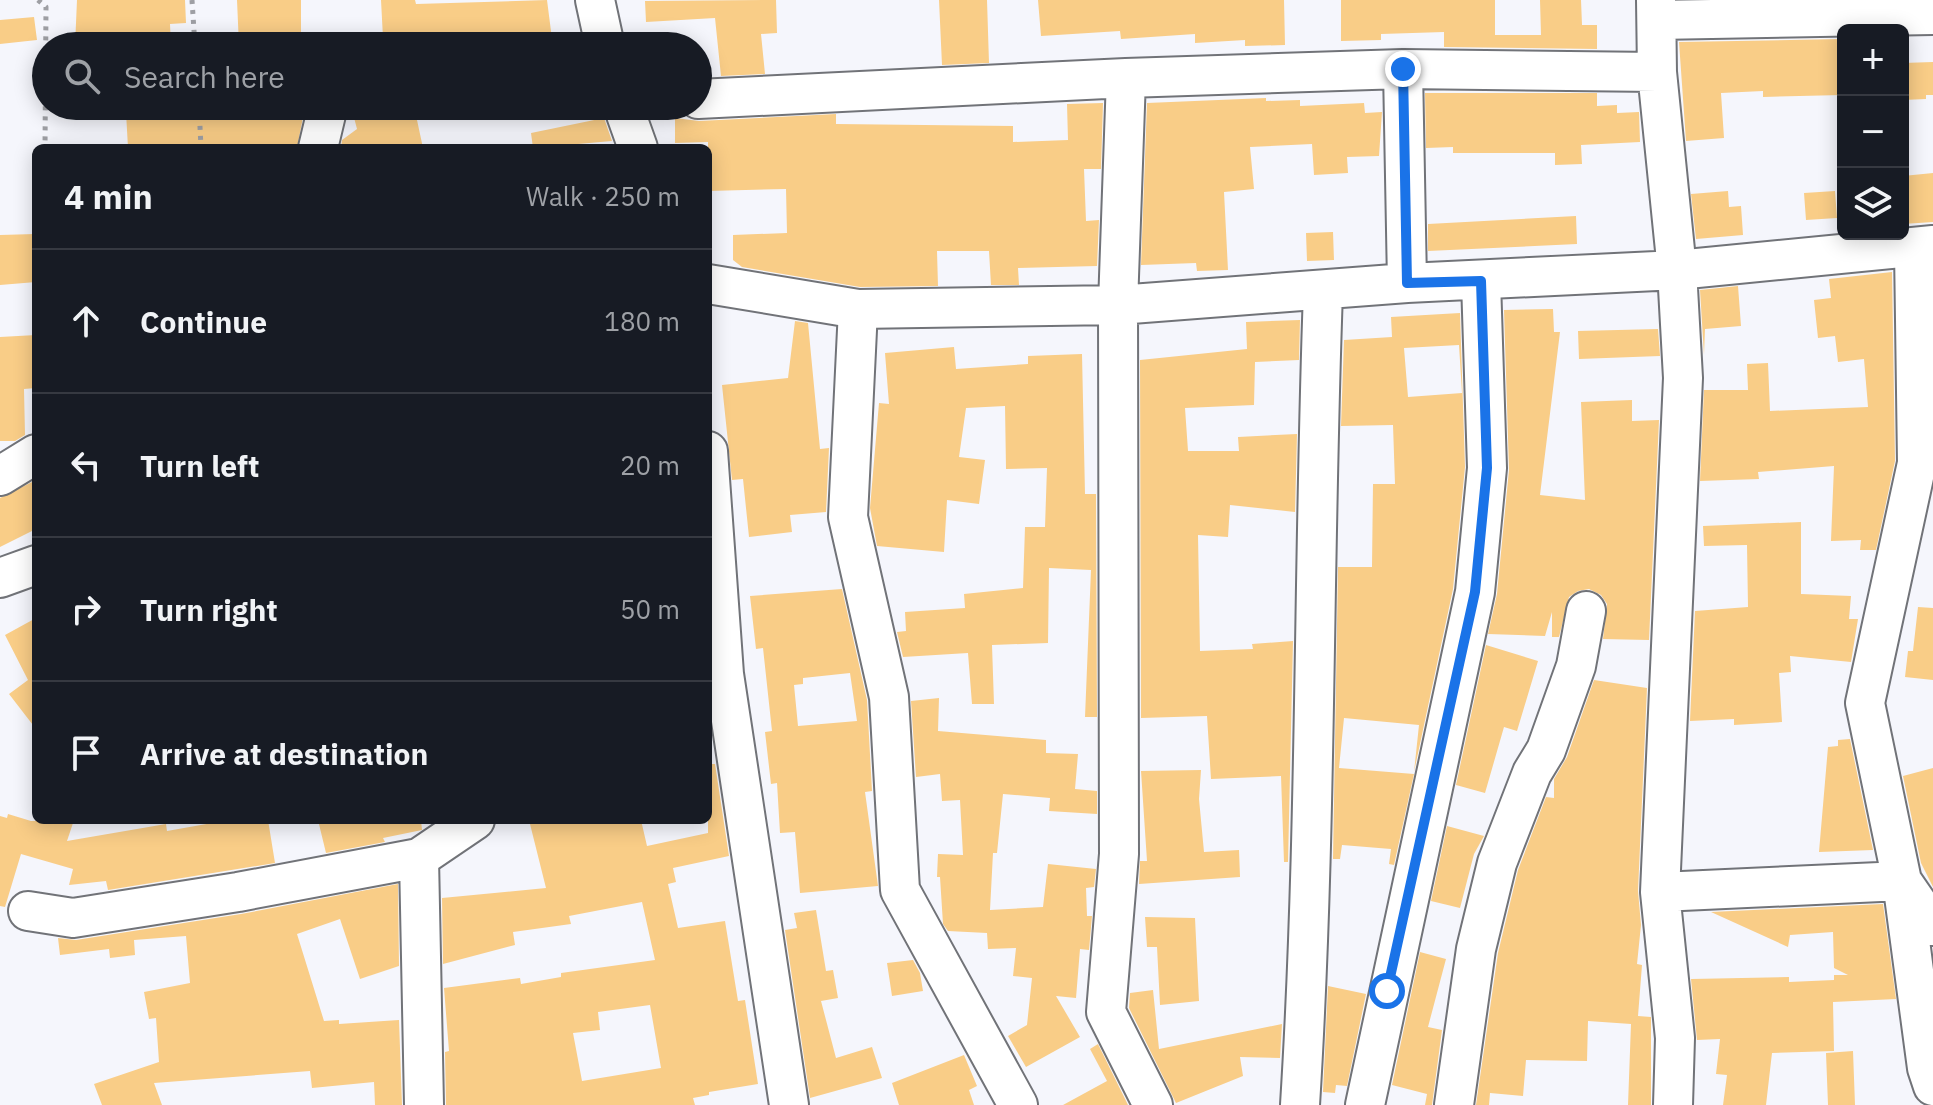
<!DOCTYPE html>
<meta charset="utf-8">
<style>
:root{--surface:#171b24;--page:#242831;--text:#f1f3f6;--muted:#9ea1a6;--line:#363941}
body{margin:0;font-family:"IBM Plex Sans",sans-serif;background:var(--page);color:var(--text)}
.controls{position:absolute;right:24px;top:24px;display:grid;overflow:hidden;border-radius:12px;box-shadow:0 4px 20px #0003}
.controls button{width:72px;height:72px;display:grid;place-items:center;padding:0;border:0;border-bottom:2px solid var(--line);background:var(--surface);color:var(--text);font:40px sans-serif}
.stop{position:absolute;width:24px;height:24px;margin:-18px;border:6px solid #1a73e8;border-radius:50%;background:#fff}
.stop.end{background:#1a73e8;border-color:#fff;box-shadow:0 2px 8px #0008}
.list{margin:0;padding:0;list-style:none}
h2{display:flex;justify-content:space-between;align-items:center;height:104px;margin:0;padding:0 32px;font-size:34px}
h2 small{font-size:26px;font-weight:400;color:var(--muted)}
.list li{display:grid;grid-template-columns:52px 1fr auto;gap:24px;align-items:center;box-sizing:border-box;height:144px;padding:0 32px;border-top:2px solid var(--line)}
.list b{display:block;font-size:30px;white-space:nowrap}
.list em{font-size:26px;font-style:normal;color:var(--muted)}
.icon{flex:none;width:44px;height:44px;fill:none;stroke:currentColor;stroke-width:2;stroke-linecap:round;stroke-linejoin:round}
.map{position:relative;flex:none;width:1933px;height:1105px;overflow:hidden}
.search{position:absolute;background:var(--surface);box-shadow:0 4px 20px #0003;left:32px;top:32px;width:680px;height:88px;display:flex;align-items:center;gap:20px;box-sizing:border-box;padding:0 28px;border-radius:44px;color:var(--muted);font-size:30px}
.panel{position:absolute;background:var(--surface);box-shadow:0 4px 20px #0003;left:32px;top:144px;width:680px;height:680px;border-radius:12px}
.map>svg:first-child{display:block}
.building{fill:#f9cd87;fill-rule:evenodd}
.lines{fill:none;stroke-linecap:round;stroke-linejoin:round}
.minor-casing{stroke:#717378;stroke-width:42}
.path{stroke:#9e9fa4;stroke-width:5;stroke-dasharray:4 6;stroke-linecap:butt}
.minor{stroke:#fff;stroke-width:38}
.route{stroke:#1a73e8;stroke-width:10}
</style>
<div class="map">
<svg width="1933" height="1105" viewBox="0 0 1933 1105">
<rect width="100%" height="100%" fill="#f5f6fc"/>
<path class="building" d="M77,0h108l1,23 -16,1 1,22h-96z
M237,0h64v46h-62z
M381,0h34l1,4 131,-4 5,39 -53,7h-53l-19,-1 -1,-9 -43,2z
M776,0l1,33 -16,1 4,40 -44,2 -6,-58 -69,4 -1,-21z
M939,0h48l2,63 -47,2z
M1038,0h246l1,45 -40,1v-6l-50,3v-9l-74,5 -1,-8 -79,5z
M1341,0h154v35h46l-1,-35h41l1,25h15v24l-153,-2v-15l-63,2v6l-40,1z
M34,17l3,23 -37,4v-24z
M1841,39l1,56 -79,2v-6l-42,2 3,45 -38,3 -7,-99z
M1933,62v33h-7v4l-23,1v-37z
M1425,93h172v13l20,-1v8l22,-1 1,30 -59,3 1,19 -27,1v-12h-102v-6l-27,1z
M1266,98v3l34,-1v6l64,-3 1,10 17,-1 -3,44 -32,1 1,16 -34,2 -2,-31 -62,3 4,42 -30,3 4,78 -31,1 -1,-8 -55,2 6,-162z
M1103,103l-2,66h-17l2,52 13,-1 -2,46 -79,2 1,17h-28l-2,-34h-52l1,35 -78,1 -118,-20 -9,-7v-25l54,-2 -1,-44 -78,2v-49l-33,1v-25l24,3 137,-7v10l177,2v16l55,-2 -1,-36z
M215,106h53v8l36,-2 -7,36h-169l-2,-36z
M351,106h63l9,42h-82l1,-8 15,-11z
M604,118l8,23 -79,7 -2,-15z
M1933,173v49l-30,2v-48z
M1728,191l1,16 12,-1 2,29 -47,4 -5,-45z
M1835,191l2,27 -31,2 -2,-27z
M1576,216l1,28 -149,7v-27z
M1333,232l1,28 -27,1 -1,-28z
M35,234l1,48 -36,3v-50z
M1892,272l3,189 -19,89h-16l1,-10 -30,1 3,-75 -76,6 1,7 -59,2 4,-91h44l-1,-26 21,-1 2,48 98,-4 -4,-48 -26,3 -3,-26 -17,2 -4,-38 17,-2 -2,-19z
M1738,286l3,40 -36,3 -1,26 -4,-65z
M1553,309l1,23h6l-20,163 45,5 -4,-98 51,-2v21l27,-1 -10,220 -46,-1 4,-35 -6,-9 -12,-6 -11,2 -9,6 -10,40h-7v-25l-7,24 -57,-2 9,-40 12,-124 -5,-160z
M1460,313l5,154 -12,122 -39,183 5,-47 -75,-7 -5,50 75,6 -20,91 -5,-1 2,-15 -49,-4 -2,14h-7l5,-292h34l1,-83h22l-2,-59 -52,1 3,-86 48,-3 -1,-20zM1459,345l3,48 -54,4 -4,-49z
M1300,320l-1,40 -44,2 -1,43 -69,3 3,43h51l-1,-14 59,-3 -2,78 -65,-7 -2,32 -30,-2 2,116 53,-2 -1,-5 41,-3 -5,221h-4l-3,-86 -70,3 -4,-63 -66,2 -1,-358 107,-11 -1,-27z
M795,321l13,2 12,126 9,-1 -3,64 -36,3 2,17 -43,5 -6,-58 -11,1 -10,-95 66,-7z
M1658,329l2,27 -81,3 -1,-28z
M36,335v53l-12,1 1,46 -10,6h-15v-104z
M954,347l2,22 72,-5v-8l54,-2 3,140h11l1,223h-12l6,-147 -42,-2 -1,75 -56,2 2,59h-22l-4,-51 -65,4 -6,-25 9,-1 -1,-19 60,-4 -1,-14 59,-6 2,-61h20l2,-59 -41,1 -1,-63 -39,2 -7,49 26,3 -6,44 -32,-4 -3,52 -67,-6 -7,-38 9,-105 10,1 -4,-51z
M36,480v49l-36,18v-49z
M1801,522v72l50,2 -2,23h9l-7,43 -61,-6 1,16 -12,1 3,49 -48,3v-6l-44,2 5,-110 53,-4 -1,-62 -43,1 -1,-20z
M842,589l25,111 5,91 -7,1 13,94 -78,7 -5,-61 -15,1 -3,-50 -6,1 -6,-52 7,-1 -9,-83 -7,1 -6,-53zM850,673l7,48 -59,5 -4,-41 9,-1v-6z
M1918,607l15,1v72l-28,-3 3,-26h5z
M36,618v111l-27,-35 19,-14 -23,-45z
M1486,645l52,16 -21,70 -13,-4 -19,66 -29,-8z
M1594,680l53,8 -9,203 3,34 -4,39 5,1 -4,51 13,1v88h-23l3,-81 -43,-3 -1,40 -61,-1 -3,36 -33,-3 -1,12h-13l22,-152 20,-83 28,-73 8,1v-19l13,-22z
M939,698l-1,33 108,9v13l32,1 -3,35 22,2v23l-48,-3 1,-13 -47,-4 -6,59h-4l-3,57 53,-3 5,-43 48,5 -2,18 -8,1 1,28h5l-3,34 -9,-1 -4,49 -20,-2 24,41 -54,30 -18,-31 19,-11 5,-47 -19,-2 3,-28 -28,1 -1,-16 -39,-2 -5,-7 -3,-47h-3l1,-23 25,1 -3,-55 -18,1 -2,-27 -24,3 -5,-76z
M1850,739l23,111 -54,2 9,-105 10,-1v-6z
M708,764h7l14,92 -56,12 3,14 -8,2 10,44 47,-7 13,80 7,-1 13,84 -49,8v3l-16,3 2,7h-249l-1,-53 4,-1 -5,-63 76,-10 1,6 40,-7v-4l94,-13 -13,-58 -73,14 2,8 -58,8 2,13 -72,19 -1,-66 104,-10 -17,-68h112l6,26 61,-13zM650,1005l11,63 -79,13 -9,-48 27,-3 -2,-18z
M1933,768v119l-12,-24 -18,-87z
M1201,770l-2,29 5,53 35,-2 1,27 -101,7 1,-23h7l-6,-90z
M8,814l23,7 43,-1 -7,21 99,-17 1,7 62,-11h39l7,43 -167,27 -2,-9 -37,4 4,-16 -52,-15 -16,53 -5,-1v-90l7,2z
M318,820h103l1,10 -39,8 2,4 -59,11z
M1447,826l37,10 -10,18 -14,54 -29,-7z
M398,884l1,82 -39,13 -20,-60 -43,15 27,87 15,-1v4l60,-4 3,85h-27l-1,-23 -62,6 -2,-17 -156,12 8,22h-60l-8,-21 65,-22 -3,-44 -7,1 -5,-27 46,-9 -4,-47 -52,4 1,15 -25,3 -1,-9 -49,6 -2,-17 18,2 165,-26z
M1883,904l13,95 -63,3 1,49 -62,2 -6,52h-43l4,-30 -11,-1 4,-35 -23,1 -6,-61 98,-2v5l45,-2v-5h14l-14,-7 -1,-36 -43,3 -2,12 -77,-35z
M816,910l10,61 7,-1 5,28 -17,3 15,57 36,-11 10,31 -72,20 -25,-168 12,-2 -3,-15z
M1145,917l50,1 4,83 -39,4 -3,-58h-10z
M1420,952l26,7 -18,68 14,3 -10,75h-7l2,-11 -35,-9z
M913,960l7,13 3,18 -31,5 -5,-33z
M1328,986l38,8 -19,92 -11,-1 -1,8 -12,-1z
M1153,990l6,59 123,-25 -2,34 -40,-1 3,19 -67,27 -47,-95 1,-15z
M1098,1044l30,61h-65l44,-24 -17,-32z
M1853,1051l2,54h-27l-2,-52z
M964,1055l13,31 -8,4 5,15h-75l-7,-22z"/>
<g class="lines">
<defs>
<path id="minor" d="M595,0l10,46
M1656,0l1,72 20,198 6,108 -23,514 15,146 -2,67
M1657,20l276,-5
M1403,69l4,214
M1126,78l-8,227 1,549 -13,158 47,93
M698,99l428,-21 277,-9 254,3
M623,106l15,42
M318,148l10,-42
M1914,248l3,215 -52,240 37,178 31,45
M708,284l150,25 260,-4 289,-22 270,-13 256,-25
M858,309l-10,208 41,180 11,193 118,215
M708,451l16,223 65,431
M0,476l36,-22
M0,578l36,-13
M419,858l5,247
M1660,892l242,-11 25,187 6,18
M28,911l45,7 165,-26 181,-34 56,-38
M1300,1105c17,-271 13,-542 23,-813
M1365,1105l110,-513 12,-124 -6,-187
M1454,1105l22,-156 21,-86 35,-90 14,-23 30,-84 10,-55"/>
</defs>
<use href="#minor" class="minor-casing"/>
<path class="path" d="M38,0l8,7 -1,141
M192,0l3,46
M199,106l2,42"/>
<use href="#minor" class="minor"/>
</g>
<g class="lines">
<path class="route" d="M1387,991l88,-399 12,-124 -6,-187 -74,2 -4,-214"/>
</g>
</svg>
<div class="controls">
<button>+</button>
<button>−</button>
<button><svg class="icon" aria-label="layers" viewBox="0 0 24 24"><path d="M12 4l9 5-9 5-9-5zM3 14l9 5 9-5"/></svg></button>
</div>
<div class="stop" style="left:1387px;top:991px"></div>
<div class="stop end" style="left:1403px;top:69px"></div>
<div class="search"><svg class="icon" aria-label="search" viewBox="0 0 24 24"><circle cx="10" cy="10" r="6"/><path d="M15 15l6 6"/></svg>Search here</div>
<section class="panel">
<h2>4 min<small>Walk · 250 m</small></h2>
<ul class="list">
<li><svg class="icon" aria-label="ahead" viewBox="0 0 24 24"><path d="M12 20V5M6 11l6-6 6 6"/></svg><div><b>Continue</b></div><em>180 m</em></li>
<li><svg class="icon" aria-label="left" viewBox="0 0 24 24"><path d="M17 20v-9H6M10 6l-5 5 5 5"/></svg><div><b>Turn left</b></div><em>20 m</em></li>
<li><svg class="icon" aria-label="right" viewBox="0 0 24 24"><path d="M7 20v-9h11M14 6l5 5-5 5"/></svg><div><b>Turn right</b></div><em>50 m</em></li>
<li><svg class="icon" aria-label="arrive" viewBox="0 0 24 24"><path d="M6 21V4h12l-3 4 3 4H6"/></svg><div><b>Arrive at destination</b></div></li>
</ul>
</section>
</div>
